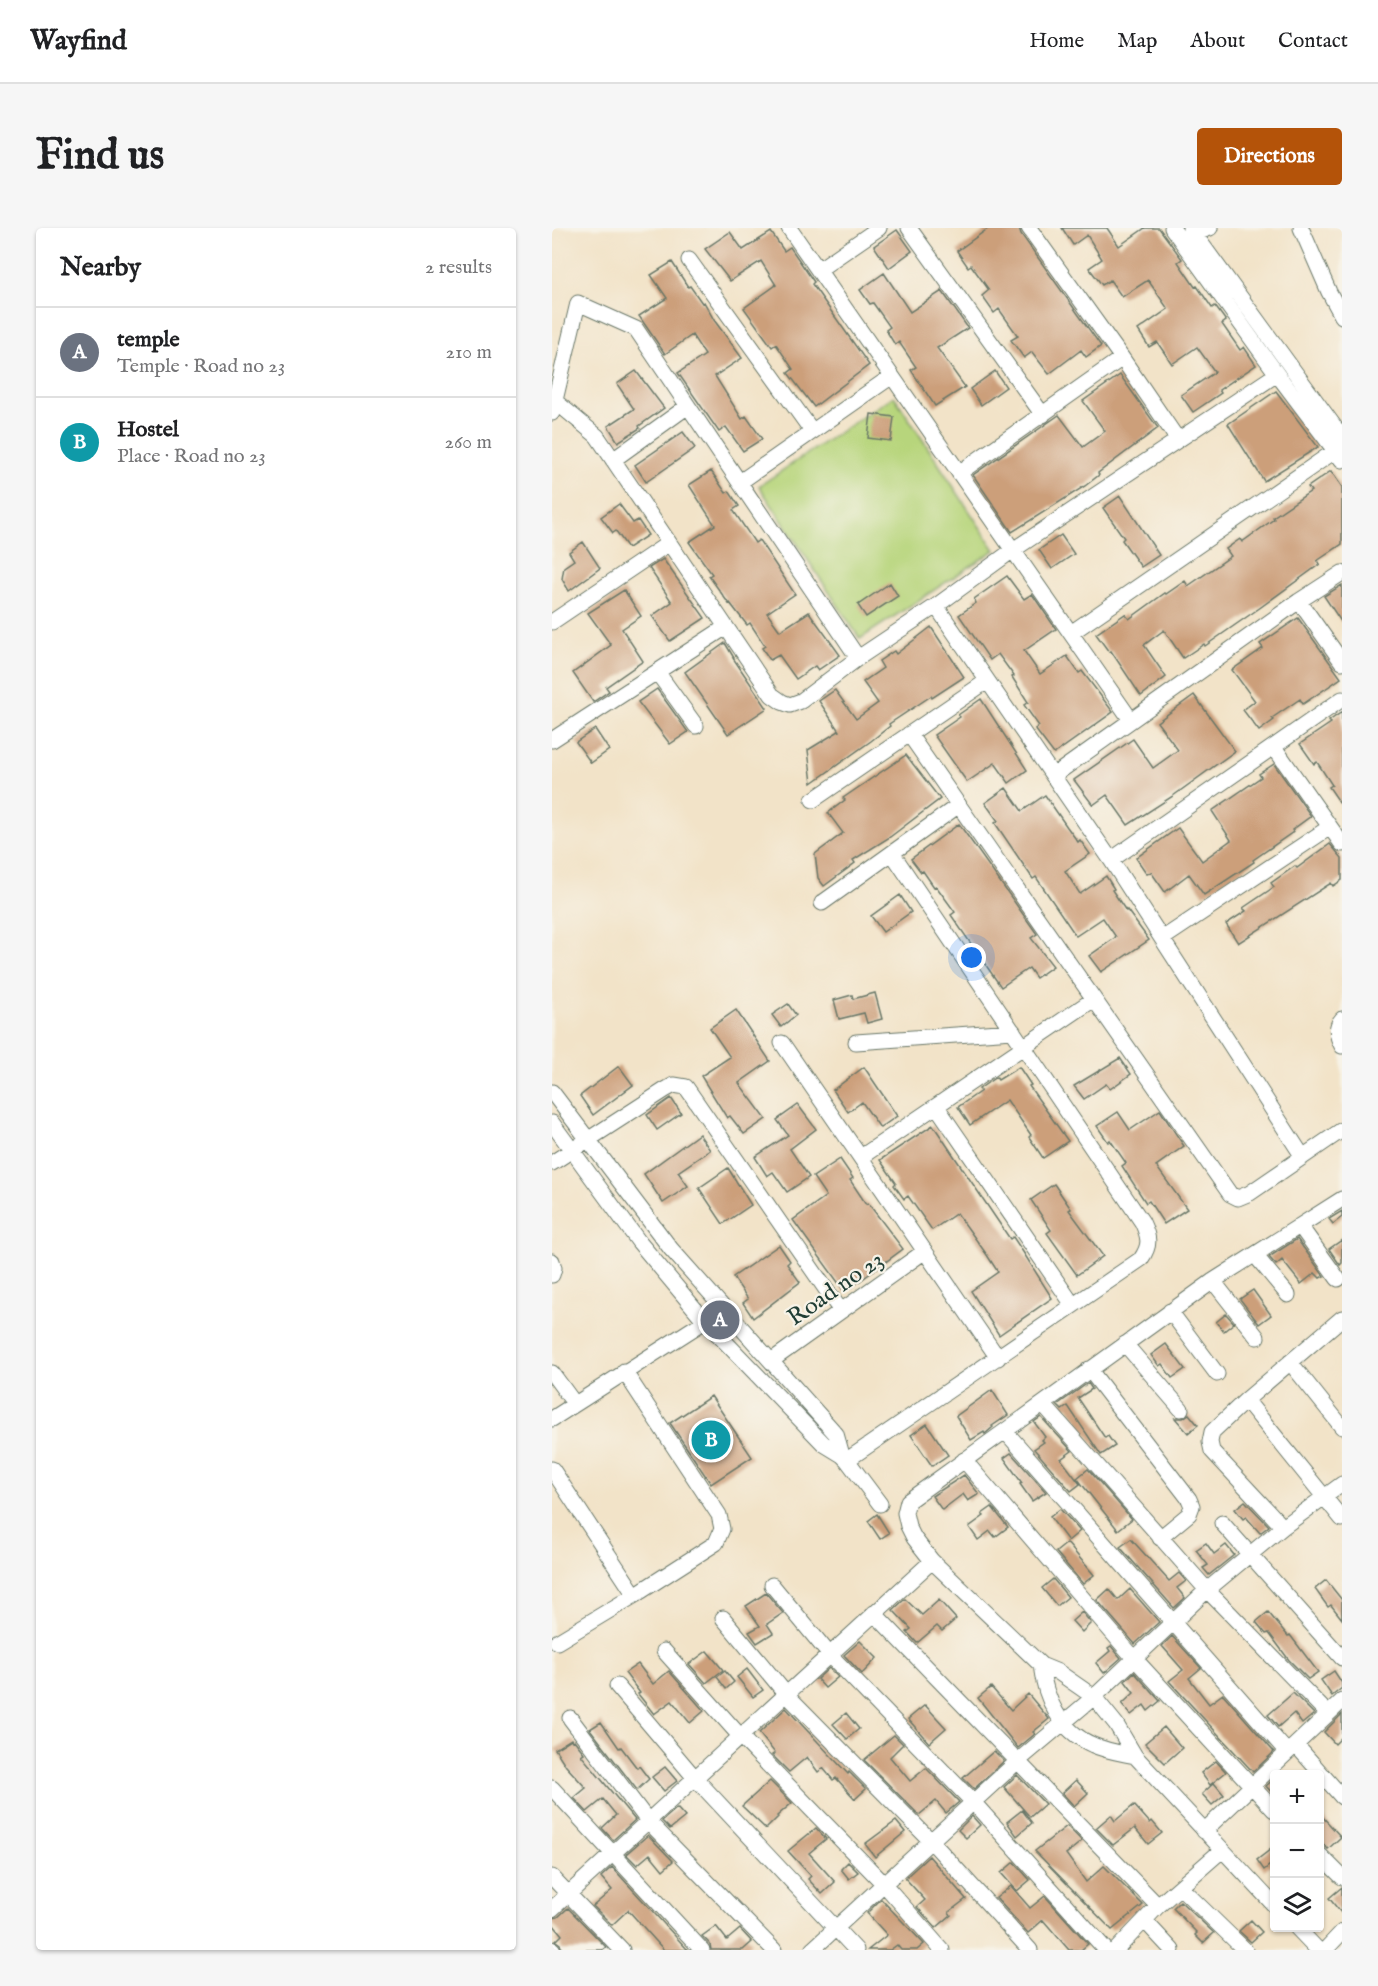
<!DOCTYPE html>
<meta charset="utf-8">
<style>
:root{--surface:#fff;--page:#f6f6f6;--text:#202124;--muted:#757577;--line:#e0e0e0;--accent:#b45309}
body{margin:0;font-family:"IM FELL English",serif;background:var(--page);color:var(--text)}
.controls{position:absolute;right:18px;bottom:18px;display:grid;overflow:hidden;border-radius:6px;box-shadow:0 2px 4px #0004}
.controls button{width:54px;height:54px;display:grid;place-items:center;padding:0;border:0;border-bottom:2px solid var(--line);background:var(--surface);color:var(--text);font:30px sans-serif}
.you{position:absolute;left:420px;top:730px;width:21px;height:21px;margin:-15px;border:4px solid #fff;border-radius:50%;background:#1a73e8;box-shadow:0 0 0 9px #1a73e833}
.badge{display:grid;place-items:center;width:39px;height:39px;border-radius:50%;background:var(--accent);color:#fff;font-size:20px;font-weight:700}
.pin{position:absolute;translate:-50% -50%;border:3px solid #fff;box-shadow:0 2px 6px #0006}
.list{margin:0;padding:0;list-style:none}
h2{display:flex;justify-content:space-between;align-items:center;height:78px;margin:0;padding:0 24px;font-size:26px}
h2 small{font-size:20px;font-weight:400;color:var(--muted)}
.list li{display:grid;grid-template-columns:39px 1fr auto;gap:18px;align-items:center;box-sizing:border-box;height:90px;padding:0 24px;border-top:2px solid var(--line)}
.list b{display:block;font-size:22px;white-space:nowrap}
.list p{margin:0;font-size:20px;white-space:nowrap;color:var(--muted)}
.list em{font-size:20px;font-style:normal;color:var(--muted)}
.icon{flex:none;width:33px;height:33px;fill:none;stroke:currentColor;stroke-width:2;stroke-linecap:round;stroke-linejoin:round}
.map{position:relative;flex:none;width:790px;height:1722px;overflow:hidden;border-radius:6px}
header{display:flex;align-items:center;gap:36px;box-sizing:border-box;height:84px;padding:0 30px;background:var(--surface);border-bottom:2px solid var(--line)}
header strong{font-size:28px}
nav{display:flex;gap:33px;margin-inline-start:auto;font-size:21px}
.intro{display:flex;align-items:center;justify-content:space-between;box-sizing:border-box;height:144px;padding:0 36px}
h1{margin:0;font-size:42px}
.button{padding:15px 27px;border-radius:6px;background:var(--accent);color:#fff;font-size:21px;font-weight:700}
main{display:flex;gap:36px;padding:0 36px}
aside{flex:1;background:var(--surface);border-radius:6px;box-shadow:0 2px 4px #0004}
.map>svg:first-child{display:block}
.green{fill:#b7d57c;stroke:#6b8958;stroke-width:1.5}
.building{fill:#cc9f7a}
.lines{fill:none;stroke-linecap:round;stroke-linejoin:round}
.minor-casing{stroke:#697768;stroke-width:17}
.minor{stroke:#fff;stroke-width:15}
.labels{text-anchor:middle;stroke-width:4.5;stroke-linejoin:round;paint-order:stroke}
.street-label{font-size:24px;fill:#1f3d34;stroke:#f7f3e8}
</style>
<header>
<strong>Wayfind</strong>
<nav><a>Home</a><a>Map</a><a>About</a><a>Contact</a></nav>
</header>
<div class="intro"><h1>Find us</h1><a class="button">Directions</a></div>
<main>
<aside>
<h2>Nearby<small>2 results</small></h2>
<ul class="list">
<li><span class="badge" style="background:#6b7280">A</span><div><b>temple</b><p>Temple · Road no 23</p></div><em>210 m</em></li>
<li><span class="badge" style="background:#0f9aa8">B</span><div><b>Hostel</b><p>Place · Road no 23</p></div><em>260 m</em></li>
</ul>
</aside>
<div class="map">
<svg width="790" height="1722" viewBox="0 0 790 1722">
<rect width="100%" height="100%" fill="#f7f3e8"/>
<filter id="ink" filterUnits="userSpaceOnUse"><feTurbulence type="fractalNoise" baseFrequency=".0167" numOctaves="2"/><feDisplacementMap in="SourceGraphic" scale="12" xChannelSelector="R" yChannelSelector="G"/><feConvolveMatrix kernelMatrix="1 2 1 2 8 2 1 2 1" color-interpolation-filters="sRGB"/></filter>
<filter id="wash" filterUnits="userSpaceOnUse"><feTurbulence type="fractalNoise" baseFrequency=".008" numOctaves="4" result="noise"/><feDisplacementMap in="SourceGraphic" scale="24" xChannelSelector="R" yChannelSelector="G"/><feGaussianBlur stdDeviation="1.35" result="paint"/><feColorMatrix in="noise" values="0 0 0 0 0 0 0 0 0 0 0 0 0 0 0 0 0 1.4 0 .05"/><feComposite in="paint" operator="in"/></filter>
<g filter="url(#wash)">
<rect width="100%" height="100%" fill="#f2e3c8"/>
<path class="green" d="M342,168l101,154 -135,89 -101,-153z"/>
<g id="blocks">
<path class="building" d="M437,0h30l2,6 80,112 -15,11 -5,-7 -32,24 -17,-22 -8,6 -13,-18 7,-4 -19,-27 -5,4 -12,-17 7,-6 -18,-25 -3,2 -11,-16z
M510,0h45l12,18 26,-18h14l23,31 -4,3 17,25 2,-1 15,22 3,-2 11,15 -4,3 18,26 4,-3 12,18 -37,25 2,3 -28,19 -12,-17 34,-23 -18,-25 -25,17 -15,-22 -8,5 -11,-17 30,-21 -20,-29 -26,17 -12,-17 -8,5 -13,-17 13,-9 -15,-24 -14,10z
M345,2l15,21 -23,17 -15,-22z
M178,4l13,18 28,-18 13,19 6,-4 24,35 -2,2 57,81 -55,42 -26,-34 5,-4 -17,-25 -4,3 -28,-39 32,-23 -15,-24 -31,20 -25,-32z
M120,34l16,25 2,-1 12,17 2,-1 10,18 28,38 -27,18 27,43 4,-3 16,23 -19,12 -17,-24 -7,5 -41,-59 27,-18 -13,-20 -27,19 -26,-38 28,-18 -16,-23z
M332,45l26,39 32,-21 26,37 -31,20 28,39 -30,19 -24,-36 5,-3 -17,-25 -4,3 -9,-15 4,-3 -17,-24 -3,1 -10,-14z
M84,143l28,37 -25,18 1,2 -22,14 -10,-16 26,-17 -17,-25z
M443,143l11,16 -25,18 -11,-16z
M568,147l38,53 -60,45 1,2 -14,11 -73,46 -39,-57 86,-60 24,32 22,-16 -22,-30z
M724,163l42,56 -54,34 -36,-57z
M319,186l23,3 -3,24 -23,-3z
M131,204l12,16 -49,34 -11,-17z
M159,243l15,22 3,-2 10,15 -6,4 22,33 4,-3 36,54 -28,19 13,18 29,-19 31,43 -22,15 -3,-4 -19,13 -17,-24 -9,5 -8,-12 3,-2 -15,-23 -3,2 -17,-22 -1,1 -20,-28 3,-2 -23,-32 26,-17 -26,-40z
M779,243l11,16v57l-25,17 3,3 -59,43 -56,39 -1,-2 -21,14 -19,-28 -20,15 22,32 -25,19 -30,-45 -2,1 -13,-18 29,-20 4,5 36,-26 1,1 19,-13 3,5 43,-30 -5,-7 14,-10 2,3 32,-23 -1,-2 38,-26 -3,-4z
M568,268l39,59 -18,12 -19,-27 2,-2 -21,-30z
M67,276l14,19 5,-3 10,15 -20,13 -12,-17 -3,2 -12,-16z
M509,307l13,19 -22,15 -13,-19z
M31,314l17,26 -31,23 -7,-12 2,-12 10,-7 -5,-8z
M111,331l42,59 -35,23 -18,-25 20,-14 -23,-34z
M455,348l17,23 8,-5 24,35 -32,22 16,23 27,-18 12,17 3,-2 31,41 -59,42 -19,-25 4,-3 -15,-21 4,-3 -16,-25 2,-1 -16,-22 -8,6 -31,-45 17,-12 -2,-4z
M338,355l8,13 -32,21 -8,-12z
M790,357v38l-18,-27z
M72,362l17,26 -19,13 21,32 -37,26 3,4 -16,11 -20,-29 38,-28 -23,-32z
M746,390l43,60 -38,26 -3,-5 -28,19 2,2 -15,11 -16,-21 12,-9 -23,-31 31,-22 -3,-4z
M379,399l33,50 -32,21 -1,-2 -42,28 1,2 -19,15 -59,42 -4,-33 31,-19 -20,-30 16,-11 21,29 22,-16 -15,-21 20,-14 -4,-7 15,-10 2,3z
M173,415l9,15h-1l34,50 -39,26 -43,-62z
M105,461l31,43 -18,12 -32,-42z
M642,467l41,56 -62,45 -45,29 -21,-30 -14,10 -19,-25 59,-41 20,29 25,-18 -21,-28z
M429,471l46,71 -18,13 -14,-20 -28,19 -33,-47 26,-18 -2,-2z
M790,484v94l-13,-19 3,-2 -15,-23 -3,2 -14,-20 31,-21 -2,-2z
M43,501l14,21 -18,13 -15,-21z
M354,527l34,44 -50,38 -37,23 2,3 -31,23 -6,-8 -3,-24 28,-21 -15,-20 17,-13 -2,-2z
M722,536l37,52 -19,14 1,2 -40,28 1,2 -50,33 -15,-21 -24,18 -14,-20 -4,2 -11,-16 42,-30 24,33 29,-21 -19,-29 49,-34 -2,-3z
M454,560l16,23 23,-16 22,32 11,15 2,-2 10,14 -25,17 15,23 26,-18 8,13 -2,1 14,21 1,-1 22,30 -48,32 -12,-16 27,-19 -13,-19 -27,18 -40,-59 -3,2 -38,-56 3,-2 -13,-18z
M407,596l78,110 -6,4 22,28 -17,12 -7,-10 -28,19 -50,-72 4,-3 -19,-26 -2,1 -11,-16 -2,1 -10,-13z
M778,616l12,14v22l-9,6 -2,-3 -93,60 -12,-19 20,-13 -3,-3 31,-21 -3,-4 24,-17 2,2z
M348,667l11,17 -28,20 -12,-16z
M323,765l7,26 -15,4 -3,-10 -25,6 -5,-19 18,-5 1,4z
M236,776l8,11 -15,12 -9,-12z
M184,782l34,51 -31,22 27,36 -22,15 -14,-18 -3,2 -26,-42 29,-19 -20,-29z
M568,830l11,16 -21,15 -4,-5 -22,15 -10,-13z
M67,838l14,19 -40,30 -13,-19z
M312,839l33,49 -17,12 -18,-26 -14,10 -15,-22z
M467,839l12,18 -2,1 39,55 -25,17 -14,-21 2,-2 -24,-35 -37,25 -12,-18 23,-16 -2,-2 17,-12 2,3z
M119,870l10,15 -24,17 -10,-15z
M246,877l18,24 -26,20 19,28 -22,15 -14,-20 -6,4 -12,-19 33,-22 -11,-15z
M608,882l24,36 -28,20 31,43 -23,15 -15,-23 -3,2 -24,-37 4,-3 -16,-23 -2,2 -11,-16 21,-14 12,18z
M381,897l77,114 3,-2 10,15 29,46 -53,37 -28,-44 27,-19 -11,-17 -30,-42 -25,17 -24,-34 -4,3 -10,-14 2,-2 -16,-23z
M147,906l11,16 -32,22 10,14 -25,17 -19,-29z
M288,931l13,19 -3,2 16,24 2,-1 35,46 -58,43 -52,-72 33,-24 -13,-19z
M176,940l23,37 -28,19 -24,-36z
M502,956l17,25 -2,1 34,46 -26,19 -30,-42 4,-3 -20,-30z
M790,983v6l-9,7 -4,-5z
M745,1011l27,37 -4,2 -5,-5 -14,11 -19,-24 -6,5 -7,-8z
M790,1012v23l-2,2 -11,-16z
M227,1017l11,16 -3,3 13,18 -47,36 -10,-15 5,-4 -15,-22z
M701,1062l18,25 -12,9 -19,-25z
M674,1086l8,9 -10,8 -8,-9z
M614,1116l19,25 -13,9 -10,-14 -3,2 -8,-11z
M536,1155l4,6 -14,9 27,40 3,-2 7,10 -14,9 -33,-49 -6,4 -5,-5z
M440,1162l16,25 -16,11 1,1 -8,7 -1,-2 -13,8 -15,-24z
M159,1168l41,61 -41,27 -41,-61z
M637,1186l9,11 -10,8 -13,-15h8z
M489,1189l31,34 -11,8 19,25 -9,7 -37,-42 10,-7 -2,-2 3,-3 -11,-15z
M375,1196l21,31 -16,11 -21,-31z
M459,1225l35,39 -14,9 -12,-17 2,-1 -18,-25z
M536,1241l44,50 -14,11 -41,-52z
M412,1247l15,19 -11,7 -5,-7 -21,16 -10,-14z
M693,1273l24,25 -9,7 -14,-16 -3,2 -8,-10z
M440,1279l16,20 -13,10 -5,-6 -12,9 -9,-13 15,-11 -2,-2z
M508,1281l20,22 -12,10 -18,-24z
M325,1286l12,19 -9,6 -12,-18z
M579,1311l38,42 10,-8 7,8 -9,7 8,10 -11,10 -54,-61z
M515,1315l27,32 -11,9 -27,-32z
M654,1315l8,11 12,-9 8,10 -25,20 -6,-7 5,-3 -12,-15z
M501,1351l15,18 -11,9 -15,-18z
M774,1352l16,20v19l-11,-14 -3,2 -13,-18z
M557,1361l9,11 12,-11 29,33 -24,22 -38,-44z
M214,1365l17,20 -16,11 6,9 -16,10 -8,-11 11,-6 -14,-20z
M353,1371l17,16 17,-15 17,19 -14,12 -5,-5 -20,17 -10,-11 4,-3 -18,-19z
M530,1384l9,11 -9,9 -10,-11z
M716,1384l20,24 2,-1 28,37 -10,7 -19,-19 -20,-27 -3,1 -10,-12z
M620,1408l29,32 -12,10 20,26 14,-10 51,58 -21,20 -84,-91 14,-11 -21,-24z
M308,1413l17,17 -15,16 -18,-19z
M559,1418l10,12 -17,15 -8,-10 14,-12 -2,-3z
M155,1423l16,19 -17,13 -17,-19z
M86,1436l15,20 16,-13 35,40 -14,12 -18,-22 -18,13 -16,-20 2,-1 -15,-20z
M277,1440l9,9 -13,11 -8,-9z
M195,1441l16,21 -10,7 -16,-20z
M173,1443l9,11 -8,7 -9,-12z
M782,1443l8,12v5l-10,8 -11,-16z
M582,1444l26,29 -12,10 -4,-6 -13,10 -9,-11 12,-11 -9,-12z
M439,1459l20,23 17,-16 21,25 -16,13 2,2 -17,14 -40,-50z
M741,1465l21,21 -12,10 -8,-11 -16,14 -10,-12z
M373,1477l21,23 -17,15 -21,-24z
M234,1480l62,66 1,-2 17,17 -11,10 -19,-21 -3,2 -10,-12 -5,4 -11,-15 -18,15 -17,-17 3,-2 -16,-20z
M294,1485l13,16 -12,10 -14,-15z
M790,1486v23l-7,7 -11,-12z
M49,1494l18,26 2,-1 16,21 2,-2 10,13 -12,11 -47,-61z
M612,1499l18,21 -17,15 -20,-20z
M342,1507l9,9 -13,13 20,24 16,-13 33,34 -13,11 -10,-12 -17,14 -55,-55z
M19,1511l1,2 2,-1 10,13 -3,2 54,65 -22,20 -11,-12 14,-13 -13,-16 -16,13 -13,-14 12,-10 -20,-22 -11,-17z
M442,1523l10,10 -30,28 -11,-11z
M664,1533l10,11 -16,13 -9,-12z
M113,1539l12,14 -13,10 -12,-14z
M465,1547l28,29 -15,13 -26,-30z
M723,1550v18l-9,-10z
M524,1552l12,13 -14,13 -12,-13z
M218,1553l22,22 -15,13 1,1 -12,12 -24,-23z
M662,1555l10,12 -12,10 -10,-11z
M582,1577l16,18 2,-2 10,12 -14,11 -13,-16 -22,17 -17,-17 15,-13 4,6z
M125,1580l8,9 -15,12 -8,-8z
M470,1582l10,13 -15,13 -10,-14z
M768,1586l21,23 -13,12 -8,-8z
M420,1588l8,9 -14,13 -8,-8z
M344,1593l9,11 -30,25 -10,-13z
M515,1598l15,15 -16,13 20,28 18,-16 39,39 -31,25 -77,-79z
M264,1600l10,11 -17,14 26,29 -13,12 -14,-15 3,-3 -23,-25z
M96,1607l25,26 -10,9 -13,-16 -13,11 -11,-11z
M723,1618v15l-11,9 -7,-10z
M377,1628l37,43 -17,13 2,3 -15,13 -19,-21 8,-7 -20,-22z
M296,1634l10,10 -9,7 -8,-10z
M462,1634l16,18 -13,11 -16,-18z
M60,1639l74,81 3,2h-25l-36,-40 -16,15 -19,-19 19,-16 -11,-13z
M459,1658l19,22 15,-12 43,48 -7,6h-12l-26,-30 -15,13 -32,-35z
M790,1659v27l-13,-16z
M329,1671l43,45 -7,6h-16l-4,-5 -7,5h-22l19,-15 -20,-22z
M628,1673l34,32 -11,10 -8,-8 2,-2 -24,-25z
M16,1680l38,39 -4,3h-40l-2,-6 -4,-3 6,-6 -10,-12v-5l6,-1z
M699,1692l11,12 -11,10 -12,-11z
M164,1698l11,14 13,-11 12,13 -9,8h-32l-1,-6 -8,-8z"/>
</g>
</g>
<g filter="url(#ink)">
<use href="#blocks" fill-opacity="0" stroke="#697768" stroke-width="1.5"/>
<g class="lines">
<defs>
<path id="minor" d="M237,0l342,492
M357,0l134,187
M477,0l93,130 56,82
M620,0l105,146 65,86
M638,0l152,209
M749,0l28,64 13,24
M633,9l25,-9
M137,32l123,171
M266,42l61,-42
M3,173l42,35 175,259 10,7 8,3 11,-4 57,-43 78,-52 77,-56 264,-176
M0,185l26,-110 58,26 222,329
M61,232l75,-54
M407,245l163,-115
M188,254l152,-106
M747,373l43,61
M384,378l175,254 192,297
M0,394l117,-79
M519,405l271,-187
M105,444l39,54
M357,506l321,460 8,4 12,-5 92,-63
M0,512l174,-113
M722,519l68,97
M501,548l246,-175 43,-28
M261,572l174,-119
M559,632l231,-161
M270,675l137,-98
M610,711l168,-112
M790,791c-7,8 -5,18 0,27
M304,814l157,-11
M230,815l216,315
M0,864l119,157 165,185 6,21
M385,879l136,198
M0,895l87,119 66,79 119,123 18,11 5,5 294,-201c10,-14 8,-22 1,-37l-250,-369
M309,929l233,-158
M0,935l113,-73 9,-5 12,2 155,224
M748,998l38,53
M703,1027l33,40
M0,1033l2,7 -2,7
M661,1053l44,56
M618,1083l47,63
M573,1116l56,65
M219,1133l154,-110
M738,1134l52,65
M537,1141l100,130 3,7 -3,8 -29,24
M0,1145l22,30
M694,1172l96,119
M491,1176l164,186 121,124
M0,1191l153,-98 17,-14
M453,1203l282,321
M295,1232l33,44
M412,1232l170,198 140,152
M0,1241l83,126
M670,1295l120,135
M731,1299l-71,-76 -2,-9 2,-10 34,-32 96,-82
M220,1357l57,69 144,148 133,148
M322,1385l284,293
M171,1390l63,76 145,147 99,109
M5,1414l78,-47 81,-52 6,-14 -3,-14 -95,-144
M112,1423l76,85 143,147 59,67
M489,1437l-109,-104 -18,-23 -6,-12 -3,-13 3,-12 305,-220 129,-82
M65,1458l78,92 161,172
M18,1490l78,103 126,129
M744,1517l46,52
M583,1528c-14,-3 -29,-5 -42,-11 -33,-14 -48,-46 -52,-80l17,7 36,25 22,27 19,32 139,149
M0,1560l150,162
M652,1603l138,-130
M768,1627l22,22
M0,1649l70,73
M628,1659l65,63
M0,1681l380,-348
M593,1693l27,29
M745,1700l21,22
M0,1721l1,1
M260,1722l207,-190 75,-63 113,-107 76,-63 59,-43
M564,1722l42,-44 64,-56
M773,1722l17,-18"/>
</defs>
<use href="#minor" class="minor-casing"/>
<use href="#minor" class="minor"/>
</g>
</g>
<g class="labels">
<g class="street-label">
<text transform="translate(283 1060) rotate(-35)" y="8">Road no 23</text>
</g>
</g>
</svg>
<div class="controls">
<button>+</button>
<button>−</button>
<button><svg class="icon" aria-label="layers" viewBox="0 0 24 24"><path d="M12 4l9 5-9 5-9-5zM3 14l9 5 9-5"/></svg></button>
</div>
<div class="you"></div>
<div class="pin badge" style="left:168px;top:1092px;background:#6b7280">A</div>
<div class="pin badge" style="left:159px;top:1212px;background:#0f9aa8">B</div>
</div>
</main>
